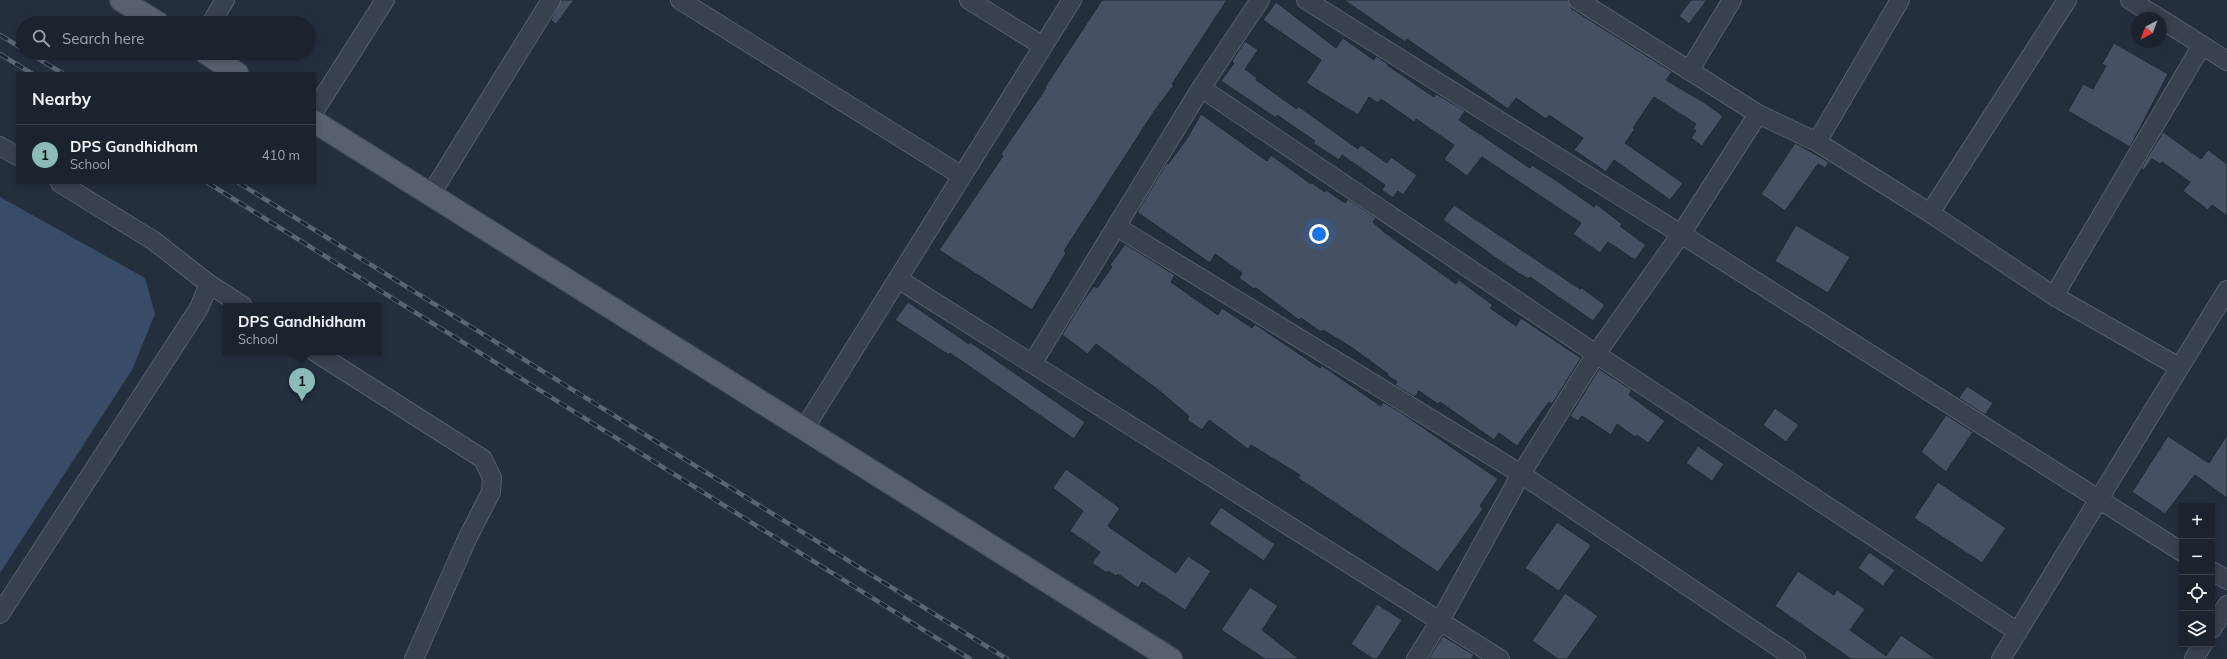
<!DOCTYPE html>
<meta charset="utf-8">
<style>
:root{--surface:#1b232e;--page:#282f3a;--text:#f1f3f6;--muted:#a0a4aa;--line:#39404a;--accent:#8bbbb9}
body{margin:0;font-family:Mulish,sans-serif;background:var(--page);color:var(--text)}
.controls{position:absolute;right:12px;bottom:12px;display:grid;overflow:hidden;border-radius:0px;box-shadow:0 2px 6px #0003}
.controls button{width:36px;height:36px;display:grid;place-items:center;padding:0;border:0;border-bottom:1px solid var(--line);background:var(--surface);color:var(--text);font:20px sans-serif}
.compass{position:absolute;left:2131px;top:12px;width:36px;height:36px;border-radius:50%;background:var(--surface);box-shadow:0 2px 6px #0003;rotate:221deg}
.you{position:absolute;left:1319px;top:234px;width:14px;height:14px;margin:-10px;border:3px solid #fff;border-radius:50%;background:#1a73e8;box-shadow:0 0 0 6px #1a73e833}
.badge{display:grid;place-items:center;width:26px;height:26px;border-radius:50%;background:var(--accent);color:#111;font-size:13px;font-weight:700}
.pin{position:absolute;translate:-50% -33px;filter:drop-shadow(0 1px 2px #0008)}
.pin::after{content:'';position:absolute;top:21px;width:14px;height:12px;background:inherit;clip-path:polygon(0 0,100% 0,50% 100%)}
.popup{position:absolute;left:223px;top:303px;width:158px;height:52px;box-sizing:border-box;display:grid;place-content:center;border-radius:0px;background:var(--surface);filter:drop-shadow(0 1px 3px #0005);font-size:13px;white-space:nowrap;color:var(--muted)}
.popup b{font-size:15px;color:var(--text)}
.popup::after{content:'';position:absolute;left:50%;top:100%;margin-left:-8px;border:8px solid transparent;border-top-color:var(--surface)}
.list{margin:0;padding:0;list-style:none}
h2{display:flex;justify-content:space-between;align-items:center;height:52px;margin:0;padding:0 16px;font-size:17px}
h2 small{font-size:13px;font-weight:400;color:var(--muted)}
.list li{display:grid;grid-template-columns:26px 1fr auto;gap:12px;align-items:center;box-sizing:border-box;height:60px;padding:0 16px;border-top:1px solid var(--line)}
.list b{display:block;font-size:15px;white-space:nowrap}
.list p{margin:0;font-size:13px;white-space:nowrap;color:var(--muted)}
.list em{font-size:13px;font-style:normal;color:var(--muted)}
.icon{flex:none;width:22px;height:22px;fill:none;stroke:currentColor;stroke-width:2;stroke-linecap:round;stroke-linejoin:round}
.map{position:relative;flex:none;width:2227px;height:659px;overflow:hidden}
.search{position:absolute;background:var(--surface);box-shadow:0 2px 6px #0003;left:16px;top:16px;width:300px;height:44px;display:flex;align-items:center;gap:10px;box-sizing:border-box;padding:0 14px;border-radius:22px;color:var(--muted);font-size:15px}
.panel{position:absolute;background:var(--surface);box-shadow:0 2px 6px #0003;left:16px;top:72px;width:300px;height:112px;border-radius:0px}
.map>svg:first-child{display:block}
.water{fill:#394c67}
.building{fill:#455162;stroke:#1f2835}
.lines{fill:none;stroke-linecap:round;stroke-linejoin:round}
.minor-casing{stroke:#565f6c;stroke-width:20}
.major-casing{stroke:#414a57;stroke-width:24}
.minor{stroke:#38414e;stroke-width:18}
.major{stroke:#56606e;stroke-width:22}
.rail-casing{stroke:#5a6575;stroke-width:4.5}
.rail{stroke:#1d2633;stroke-width:3;stroke-dasharray:9;stroke-linecap:butt}
</style>
<div class="map">
<svg width="2227" height="659" viewBox="0 0 2227 659">
<rect width="100%" height="100%" fill="#242f3e"/>
<path class="water" d="M0,197l145,81 10,36 -23,56 -132,203z"/>
<path class="building" d="M561,0h13l-18,24 -5,-4z
M1102,0h125l-55,84 2,1 -19,25 -91,141 2,2 -34,57 -93,-60 64,-94 -2,-2 45,-66 -1,-1z
M1344,0h224l4,9 100,63 -6,8 39,23 18,13 -21,30 -11,-8 5,-7 -3,-2 3,-5 -42,-27 -21,31 2,1 -10,14 58,40 -13,17 -56,-40 -8,12 -32,-22 9,-12 -34,-23 -3,4 -30,-21 -8,11 -101,-70 -2,3z
M1691,0h16l-18,24 -10,-8z
M1276,2l60,46 7,-10 31,22 2,-4 12,8 -1,1 47,32 2,-3 29,17 -6,9 71,48 2,-3 25,16 37,26 2,-3 26,20 -2,2 26,19 -11,15 -27,-18 -8,11 -27,-19 8,-11 -99,-66 -15,19 -23,-17 10,-14 -38,-26 -2,3 -33,-23 -3,4 -9,-6 -11,18 -52,-32 15,-23 -58,-40z
M1245,41l13,9 -13,19 12,9 -1,2 41,29 1,-3 60,43 3,-4 26,18 4,-6 26,18 -14,20 -5,-4 -5,7 -11,-8 3,-5 -43,-30 -3,5 -26,-17 2,-2 -38,-26 -1,3 -55,-37 13,-18 -2,-2z
M2114,43l54,31 -38,73 -62,-36 15,-27 10,5 13,-23 -4,-2z
M1201,114l66,47 4,-6 40,29 1,-1 13,9 1,-2 19,13 3,-4 28,19 -3,4 11,10 72,52 3,-4 34,25 -3,3 26,18 5,-8 60,40 -29,46 -3,-2 -32,44 -18,-13 -5,7 -54,-38 -2,2 -19,-13 -4,6 -20,-12 2,-3 -10,-7 1,-1 -37,-27 -28,-17 -2,2 -20,-14 -2,2 -43,-32 -2,1 -15,-11 3,-5 -27,-19 -5,9 -73,-51 30,-49 1,1 18,-24z
M2163,132l38,27 7,-9 19,14v52l-15,-11 -4,5 -25,-19 7,-9 -28,-20 -2,2 -8,-5 -8,11 -3,-2z
M1795,143l34,19 -4,6 -7,-4 -33,47 -24,-17z
M1454,205l126,84 2,-1 23,17 -12,16 -63,-44 -2,2 -25,-16 -60,-43z
M1796,225l54,32 -22,36 -53,-32z
M1125,244l50,31 -4,7 47,33 4,-7 30,20 3,-4 65,44 1,-3 60,41 2,-4 20,12 95,65 -18,27 3,3 -45,63 -140,-94 2,-3 -49,-30 -3,4 -39,-29 -7,10 -15,-10 2,-4 -32,-27 -61,-45 -8,10 -26,-19 20,-33 12,-16 3,2 15,-21 -2,-2z
M908,302l61,42 1,-2 115,80 -11,17 -124,-86 -1,2 -54,-35z
M1599,369l33,21 -3,5 36,26 -17,22 -11,-8 -2,2 -18,-13 -6,11 -29,-19 -4,5 -8,-5z
M1967,386l26,17 -8,12 -26,-17z
M1775,408l24,17 -13,17 -23,-17z
M1946,415l27,17 -27,40 -25,-20z
M2227,435v63l-32,-23 -30,39 -33,-22 36,-56 41,27z
M1698,446l26,18 -12,17 -26,-18z
M1066,469l54,39 -12,18 34,24 34,23 12,-17 23,15 -26,39 -43,-28 -4,6 -20,-14 -2,2 -8,-5 -1,2 -15,-10 8,-11 -30,-21 13,-20 -30,-23z
M1938,482l68,46 -24,35 -68,-45z
M1221,507l54,37 -11,17 -55,-37z
M1557,522l34,23 -32,46 -34,-23z
M1869,552l26,18 -12,16 -25,-18z
M1798,571l36,24 3,-5 28,19 -15,21 36,26 15,-21 35,24h-85l-76,-53z
M1250,587l28,19 -16,24 37,29h-34l-44,-29z
M1565,593l33,23 -31,43h-9l-26,-18z
M1377,604l25,16 -25,39h-4l-22,-15z
M1443,636l31,19 -3,4h-43z"/>
<g class="lines">
<defs>
<path id="minor" d="M680,0l282,176
M969,0l74,46
M1306,0l375,234 501,318
M1578,0l180,114 59,28 113,71 124,83 125,71
M2130,0l29,18
M2161,19l66,42
M211,23l14,-23
M1689,71l43,-71
M1201,88l395,266 422,278
M315,110l70,-110
M1817,142l83,-142
M0,146l17,10
M431,194l120,-194
M1930,213l137,-213
M1117,227l404,247 275,185
M898,279l602,380
M209,284l34,22
M2054,296l148,-251
M315,352l168,107 9,19 -1,14 -24,47 -53,120
M1032,364l169,-276 59,-88
M804,429l268,-429
M2212,571l15,9
M0,614l199,-306 10,-24 -55,-43 -94,-58
M2212,629l15,-24
M1416,659l24,-38 81,-147 75,-120 85,-120 77,-120
M2001,659l226,-369
M2194,659l9,-15"/>
<path id="major" d="M121,0l37,23
M206,53l31,20
M315,122l856,537"/>
</defs>
<use href="#minor" class="minor-casing"/>
<use href="#major" class="major-casing"/>
<use href="#minor" class="minor"/>
<use href="#major" class="major"/>
<defs>
<path id="rail" d="M0,35l23,14
M29,53l33,20
M0,54l31,19
M208,183l762,476
M239,183l768,476"/>
</defs>
<use href="#rail" class="rail-casing"/>
<use href="#rail" class="rail"/>
</g>
</svg>
<div class="controls">
<button>+</button>
<button>−</button>
<button><svg class="icon" aria-label="locate" viewBox="0 0 24 24"><circle cx="12" cy="12" r="6"/><path d="M12 2v4M12 18v4M2 12h4M18 12h4"/></svg></button>
<button><svg class="icon" aria-label="layers" viewBox="0 0 24 24"><path d="M12 4l9 5-9 5-9-5zM3 14l9 5 9-5"/></svg></button>
</div>
<svg class="compass" viewBox="-18 -18 36 36"><path d="M0-13l5 13h-10z" fill="#e53935"/><path d="M0 13l5-13h-10z" fill="#a0a4aa"/></svg>
<div class="you"></div>
<div class="pin badge" style="left:302px;top:401px">1</div>
<div class="popup"><b>DPS Gandhidham</b>School</div>
<div class="search"><svg class="icon" aria-label="search" viewBox="0 0 24 24"><circle cx="10" cy="10" r="6"/><path d="M15 15l6 6"/></svg>Search here</div>
<section class="panel">
<h2>Nearby<small></small></h2>
<ul class="list">
<li><span class="badge">1</span><div><b>DPS Gandhidham</b><p>School</p></div><em>410 m</em></li>
</ul>
</section>
</div>
